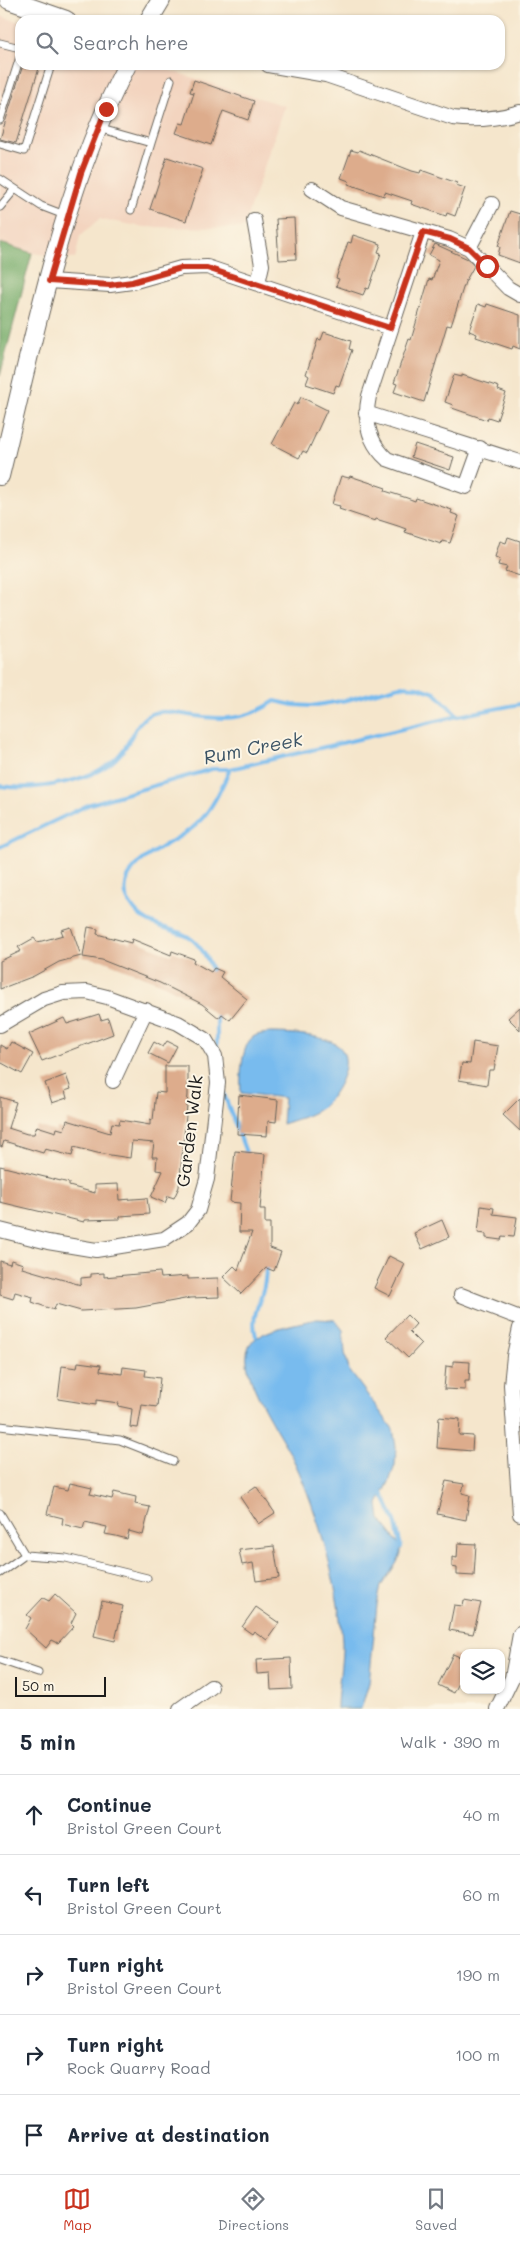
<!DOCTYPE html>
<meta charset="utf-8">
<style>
:root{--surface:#fff;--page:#f2f2f3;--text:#1f2937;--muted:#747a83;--line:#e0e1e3;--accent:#c8321e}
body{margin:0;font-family:Mali,sans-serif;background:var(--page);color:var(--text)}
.controls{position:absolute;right:15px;bottom:15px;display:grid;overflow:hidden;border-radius:10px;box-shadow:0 1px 4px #0004}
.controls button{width:45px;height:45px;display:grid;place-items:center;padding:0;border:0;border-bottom:1px solid var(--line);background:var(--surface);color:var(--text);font:25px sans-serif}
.scale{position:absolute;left:15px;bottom:12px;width:91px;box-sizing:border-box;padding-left:5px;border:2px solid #1c1c1c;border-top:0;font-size:14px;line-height:18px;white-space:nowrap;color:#1c1c1c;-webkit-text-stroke:4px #fcf5e5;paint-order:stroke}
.stop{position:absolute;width:15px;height:15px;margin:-11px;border:4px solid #c8321e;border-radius:50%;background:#fff}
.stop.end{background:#c8321e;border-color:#fff;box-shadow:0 1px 5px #0008}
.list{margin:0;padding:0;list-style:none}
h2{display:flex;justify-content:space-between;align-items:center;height:65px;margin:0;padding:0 20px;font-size:21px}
h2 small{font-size:16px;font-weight:400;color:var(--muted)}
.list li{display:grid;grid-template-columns:32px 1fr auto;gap:15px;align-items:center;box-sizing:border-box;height:80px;padding:0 20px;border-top:1px solid var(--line)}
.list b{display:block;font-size:19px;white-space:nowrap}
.list p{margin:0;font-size:16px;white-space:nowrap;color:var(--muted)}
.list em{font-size:16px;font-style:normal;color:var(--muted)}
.icon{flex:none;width:28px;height:28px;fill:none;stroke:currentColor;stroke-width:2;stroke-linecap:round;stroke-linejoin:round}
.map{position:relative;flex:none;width:520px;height:1709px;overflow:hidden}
.search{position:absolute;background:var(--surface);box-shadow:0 1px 4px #0004;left:15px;right:15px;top:15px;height:55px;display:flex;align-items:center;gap:12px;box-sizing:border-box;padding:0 18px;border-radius:15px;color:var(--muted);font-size:19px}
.sheet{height:465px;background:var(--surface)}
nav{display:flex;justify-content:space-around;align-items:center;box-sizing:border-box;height:70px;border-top:1px solid var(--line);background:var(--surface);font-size:14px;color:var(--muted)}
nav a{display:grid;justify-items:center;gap:2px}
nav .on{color:var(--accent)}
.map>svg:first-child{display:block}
.built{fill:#f3d4bf}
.forest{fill:#73aa67;stroke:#486342}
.water{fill:#78bbee;stroke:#4a6c85}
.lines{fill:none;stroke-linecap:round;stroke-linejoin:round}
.stream{stroke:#78bbee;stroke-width:4}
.building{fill:#ddac8c}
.service-casing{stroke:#68635a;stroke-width:9}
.minor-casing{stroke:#68635a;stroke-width:16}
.tertiary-casing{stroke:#68635a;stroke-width:20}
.service{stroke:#fff;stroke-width:7}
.minor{stroke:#fff;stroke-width:14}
.tertiary{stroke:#fff;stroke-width:18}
.route{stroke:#c8321e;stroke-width:6}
.labels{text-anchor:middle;stroke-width:4;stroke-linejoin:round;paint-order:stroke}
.street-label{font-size:18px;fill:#1c1c1c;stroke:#fcf5e5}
.water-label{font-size:19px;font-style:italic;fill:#3c5466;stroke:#fcf5e5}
</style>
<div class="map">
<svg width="520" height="1709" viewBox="0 0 520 1709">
<rect width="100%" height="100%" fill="#fcf5e5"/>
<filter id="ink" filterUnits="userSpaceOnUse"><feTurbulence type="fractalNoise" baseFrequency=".02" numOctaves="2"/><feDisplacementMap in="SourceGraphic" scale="10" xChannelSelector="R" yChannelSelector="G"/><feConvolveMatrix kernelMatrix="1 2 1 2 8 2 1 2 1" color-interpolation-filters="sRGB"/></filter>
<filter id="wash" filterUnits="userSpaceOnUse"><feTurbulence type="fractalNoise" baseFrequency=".0096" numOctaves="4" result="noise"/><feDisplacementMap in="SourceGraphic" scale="20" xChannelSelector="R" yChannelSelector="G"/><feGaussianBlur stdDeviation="1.12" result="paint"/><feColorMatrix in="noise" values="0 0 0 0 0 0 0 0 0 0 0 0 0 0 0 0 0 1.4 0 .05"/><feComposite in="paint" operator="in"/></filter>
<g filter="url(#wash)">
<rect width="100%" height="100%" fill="#f5e6cc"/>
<path class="built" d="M0,16l20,6v43h132l133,41 -42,122 -98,-1 -46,-8 -19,17 -5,23 -43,-6 -32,-10z"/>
<path class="forest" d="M0,243l32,10 -32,123z"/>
<path class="water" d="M268,1033c18,0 63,1 74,17 11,17 -8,47 -21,58 -11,8 -27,12 -39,16l2,-26 -43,-5c-1,-13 0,-48 12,-56 4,-3 10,-3 15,-4z
M317,1319l18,1 8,10 2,23 4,17 44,59 3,18 -1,18 -6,17 -11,22 2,15 21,28v7l-5,10 -15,22 -4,19 -8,78 -8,26h-24c0,-22 6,-46 5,-68 -3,-55 -24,-128 -47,-178 -13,-28 -59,-89 -46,-117 7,-16 51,-23 68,-27z"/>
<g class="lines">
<path class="stream" d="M0,786c35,5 98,-4 121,-33 12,-14 14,-34 33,-40 11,-3 22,0 34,2 34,5 58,6 87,-14l18,4 18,1 36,-6 53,-14 18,1 17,6 23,23
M0,847l90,-43 122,-35h18l228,-53 62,-12
M213,975c-3,-15 -15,-35 -30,-41 -20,-8 -40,-9 -52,-29 -2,-3 -5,-7 -5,-10 -7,-36 51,-51 71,-71 16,-16 24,-35 33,-55
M217,1012v38
M222,1089l25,66
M256,1336c-5,-16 1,-27 6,-43 3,-8 4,-19 4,-28
M382,1493l13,28 6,26"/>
</g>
<g id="blocks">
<path class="building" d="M23,65h17l-24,78 -16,-4z
M194,80l60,21 -6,19 -25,-9 -12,34 -35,-12 4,-10 4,1 10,-31 -4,-1z
M351,150l7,2 1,-2 53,21 8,2 1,-3 36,13 -1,2 9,3 -10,28 -8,-3 -1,3 -35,-12 1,-3 -27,-9 -1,4 -36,-12 1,-3 -8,-3z
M167,157l36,12 -17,52 -36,-12z
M510,211l10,3v49l-22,-8 2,-8 -2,-1z
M294,218l2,41 -17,1 -3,-41z
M353,235l28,9 -3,8 3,1 -12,36 -3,-1 -3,7 -27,-9 3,-7 -3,-1 12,-36 3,1z
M435,244l33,15 6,7 -9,16 -14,44 -4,-1 -23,77 -30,-10 3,-8 -3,-1 15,-44 2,1 18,-61 3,1 7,-20 -10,-5z
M478,304l8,3 1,-3 33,11v34l-7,-3 -1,3 -36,-12 1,-3 -8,-3z
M324,332l27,9 -2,8 3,1 -13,36 -3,-1 -3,8 -27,-9 3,-8 -3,-2 12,-35 3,1z
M454,375l8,2v-2l37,12 -1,3 8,3 -9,27 -9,-3 -1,3 -35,-12 1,-3 -8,-3z
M301,397l26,13 -20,43 -4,-2 -4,7 -27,-14 22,-41 3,2z
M415,444l39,13 -4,13 -39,-13z
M341,476l8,2 1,-2 36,12 -1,3 22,7 8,3 1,-3 36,12 -1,3 8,3 -9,27 -8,-2 -1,3 -36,-12 1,-3 -8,-3 -22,-7 -1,2 -36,-12 1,-3 -8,-2z
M508,537l12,4v35l-15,-5 2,-4 -9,-2 2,-6 -5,-2 5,-16 6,2z
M71,927l10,29 -22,6 -25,14 -34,13v-28l21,-10 -3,-4 16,-9 3,4 5,-1 21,-6 -2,-5z
M88,927l10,2 -1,5 34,9 1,-4 39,16 1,-4 22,8 -1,3 18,10 3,-4 9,4 -3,5 27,22 -17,21 -8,-6 -3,4 -17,-14 -42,-21 -58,-23 -19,-3z
M520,1007v23l-12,-12z
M99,1014l2,6 7,-2 5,16 -71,27 -13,-27 35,-16 3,6z
M167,1041l10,5 -9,17 -20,-10 6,-11 9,5z
M11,1042l22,12 -11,20 -22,-12v-17l7,4z
M473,1042l25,4 -4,24h-5l-2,15 -28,-5 3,-17 8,1z
M165,1066h23v29l-9,92 -5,11 -6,-2 -3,7 -14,-6 12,-26 -7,-1 1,-13h-5l2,-14 -22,-2 -2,17 -33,-5 -23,-6 -2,9 -27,-7 -2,4 -39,-12 -2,6 -2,-1v-49l16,5 -8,26 19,6h7l3,-8 19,6 1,-4 7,2 3,-10 43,13 2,-10 7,1 1,-4 30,5v-6l3,1 3,-28 9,1z
M66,1075l5,14 -6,2 2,7 -15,5 -7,-20z
M239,1095l39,5 -2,22 -8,-1 -1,15 -30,-2z
M520,1098v33l-17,-16z
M235,1151l30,3 -5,55h5v14h5v25l11,4 -7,19 -8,-3 -25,26 -18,-17 11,-11 4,4 14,-38h-13l1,-29 -10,-1z
M0,1166l69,17v3l26,7v-8l23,-1 1,16 28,-2 2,16 -29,2v3l-36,1v2l-84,-20z
M481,1206l13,2 -1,6 24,3 -3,20 -12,-1 -1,4 -15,-2v-4l-8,-1z
M442,1220l7,17 -27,12 -8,-16z
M389,1256l16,8 -15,32 -16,-8z
M11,1260l12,4 -1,4 59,17v-7l10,-1v-3l13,-1v4l56,-5 1,6 27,-2v3l30,-1 1,19 -29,1 -54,10 -55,3 -25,-7 -2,6 -22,-8 1,-5 -18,-5 -2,7 -13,-4v-34l10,3z
M407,1315l9,9 -7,8 12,12 -13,14 -22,-21z
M453,1361l17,1 -1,19h-4v9l-21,-1 2,-23 7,1z
M78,1362l23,3 -1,6 22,3 1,-7 23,3 -1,6 15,2 -3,29 -15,-2 -4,23 -8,-1 2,-18 -14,-3 1,-3 -23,-3v5l-38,-6 4,-33 15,2z
M439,1417l21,2 -1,16 14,1 -1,15 -35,-3z
M446,1481l18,3 -2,9 8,2 -4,25 -29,-6z
M70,1483l22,5 -2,6 22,5 2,-7 22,5 -1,7 15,3 -7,28 -14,-4 -2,8 -11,-3 -11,-2 2,-7 -22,-5 -2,7 -21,-5 1,-6 -16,-4 7,-27 14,3z
M256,1486l19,27 -17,11 -18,-27z
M458,1543l18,1 -2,32 -17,-1v-7l-5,-1v-10l5,1z
M274,1546l5,32 -23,3 -3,-18 -11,2 -3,-15z
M55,1594l21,19 -5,10 3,3 -16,17 -6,-3 -6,8 -21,-19 6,-11 -4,-3 16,-17 6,3z
M464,1600l17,3 -8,31 -24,-4 5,-25 9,1z
M102,1601l21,5 -8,35 -21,-5z
M256,1607l23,16 -12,17 -13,-9 -2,3 -10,-7z
M453,1654l11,5v14l-10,20 -16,-8z
M291,1658l1,31 -21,1 -1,-17 -13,1 -1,-14z"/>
</g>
</g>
<g filter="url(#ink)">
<use href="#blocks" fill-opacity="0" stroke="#68635a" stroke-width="1"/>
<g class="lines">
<defs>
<path id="service" d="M0,43l20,5
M0,120l20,-63
M98,128l53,15 -20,67
M151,143l20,-63
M0,144l24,7 27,-86
M0,179l41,27 26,10
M0,207l15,-18
M0,1426l120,14 53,21
M0,1513l25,42 41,3 81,20
M0,1573l25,-18
M0,1660l38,13"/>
<path id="minor" d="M268,65l58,10 127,43c24,3 44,1 67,-6
M312,189l29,19 108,31 20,9 39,40 12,7
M254,220l8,45 -4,18
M423,232l-54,164c-5,24 -1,46 18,63l79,28 14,-39
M469,248l23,-44
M49,281l61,4 22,-3 49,-14 26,-1 183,61
M366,413l154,49
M0,1025l44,-26 19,-6 24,-1 20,5 71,26 27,16 10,17 3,27 -11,96 -9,31 -10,13 -24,16 -68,11 -48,-8 -48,-12
M113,1081l33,-71
M461,1295l59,23
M520,1328l-6,28 -3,29 9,129
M180,1709l31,-22
M497,1709l15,-31 8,-44"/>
<path id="tertiary" d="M9,0l57,20
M149,20l12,-20
M0,476c34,-138 61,-284 127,-411"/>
</defs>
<use href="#service" class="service-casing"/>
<use href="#minor" class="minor-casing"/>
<use href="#tertiary" class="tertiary-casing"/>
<use href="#service" class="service"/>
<use href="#minor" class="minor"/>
<use href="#tertiary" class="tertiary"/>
</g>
</g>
<g class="lines" filter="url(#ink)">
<path class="route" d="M106,109l-25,64 -32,108 61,4 22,-3 49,-14h26l183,60 33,-96 27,7 19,9 18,18"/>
</g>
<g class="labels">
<g class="street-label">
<text transform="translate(190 1131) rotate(-83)" y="6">Garden Walk</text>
</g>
<g class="water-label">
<text transform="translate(253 748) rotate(-11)" y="7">Rum Creek</text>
</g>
</g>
</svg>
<div class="controls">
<button><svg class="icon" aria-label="layers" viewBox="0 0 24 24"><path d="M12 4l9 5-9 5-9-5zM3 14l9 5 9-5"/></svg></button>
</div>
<div class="scale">50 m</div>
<div class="stop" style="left:487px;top:266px"></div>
<div class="stop end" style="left:106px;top:109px"></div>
<div class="search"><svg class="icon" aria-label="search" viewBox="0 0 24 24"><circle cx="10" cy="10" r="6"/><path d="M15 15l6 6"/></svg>Search here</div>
</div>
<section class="sheet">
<h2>5 min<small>Walk · 390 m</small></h2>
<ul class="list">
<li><svg class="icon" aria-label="ahead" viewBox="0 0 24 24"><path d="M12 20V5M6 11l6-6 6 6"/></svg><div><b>Continue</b><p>Bristol Green Court</p></div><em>40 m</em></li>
<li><svg class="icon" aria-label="left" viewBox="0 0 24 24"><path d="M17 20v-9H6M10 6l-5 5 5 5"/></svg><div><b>Turn left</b><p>Bristol Green Court</p></div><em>60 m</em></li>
<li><svg class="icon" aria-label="right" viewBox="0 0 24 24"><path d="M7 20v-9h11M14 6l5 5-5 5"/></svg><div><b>Turn right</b><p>Bristol Green Court</p></div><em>190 m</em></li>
<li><svg class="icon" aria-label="right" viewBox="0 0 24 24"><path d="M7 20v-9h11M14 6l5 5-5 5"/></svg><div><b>Turn right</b><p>Rock Quarry Road</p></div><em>100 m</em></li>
<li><svg class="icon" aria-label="arrive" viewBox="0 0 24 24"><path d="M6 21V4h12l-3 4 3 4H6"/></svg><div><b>Arrive at destination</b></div></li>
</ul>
</section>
<nav>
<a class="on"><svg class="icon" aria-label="map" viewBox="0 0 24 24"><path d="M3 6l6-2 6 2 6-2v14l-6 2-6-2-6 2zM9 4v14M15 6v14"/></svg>Map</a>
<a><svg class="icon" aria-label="directions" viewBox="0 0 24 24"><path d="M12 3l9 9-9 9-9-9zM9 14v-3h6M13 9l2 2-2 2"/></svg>Directions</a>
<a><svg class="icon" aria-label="saved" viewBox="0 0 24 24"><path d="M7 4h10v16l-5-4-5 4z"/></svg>Saved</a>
</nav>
